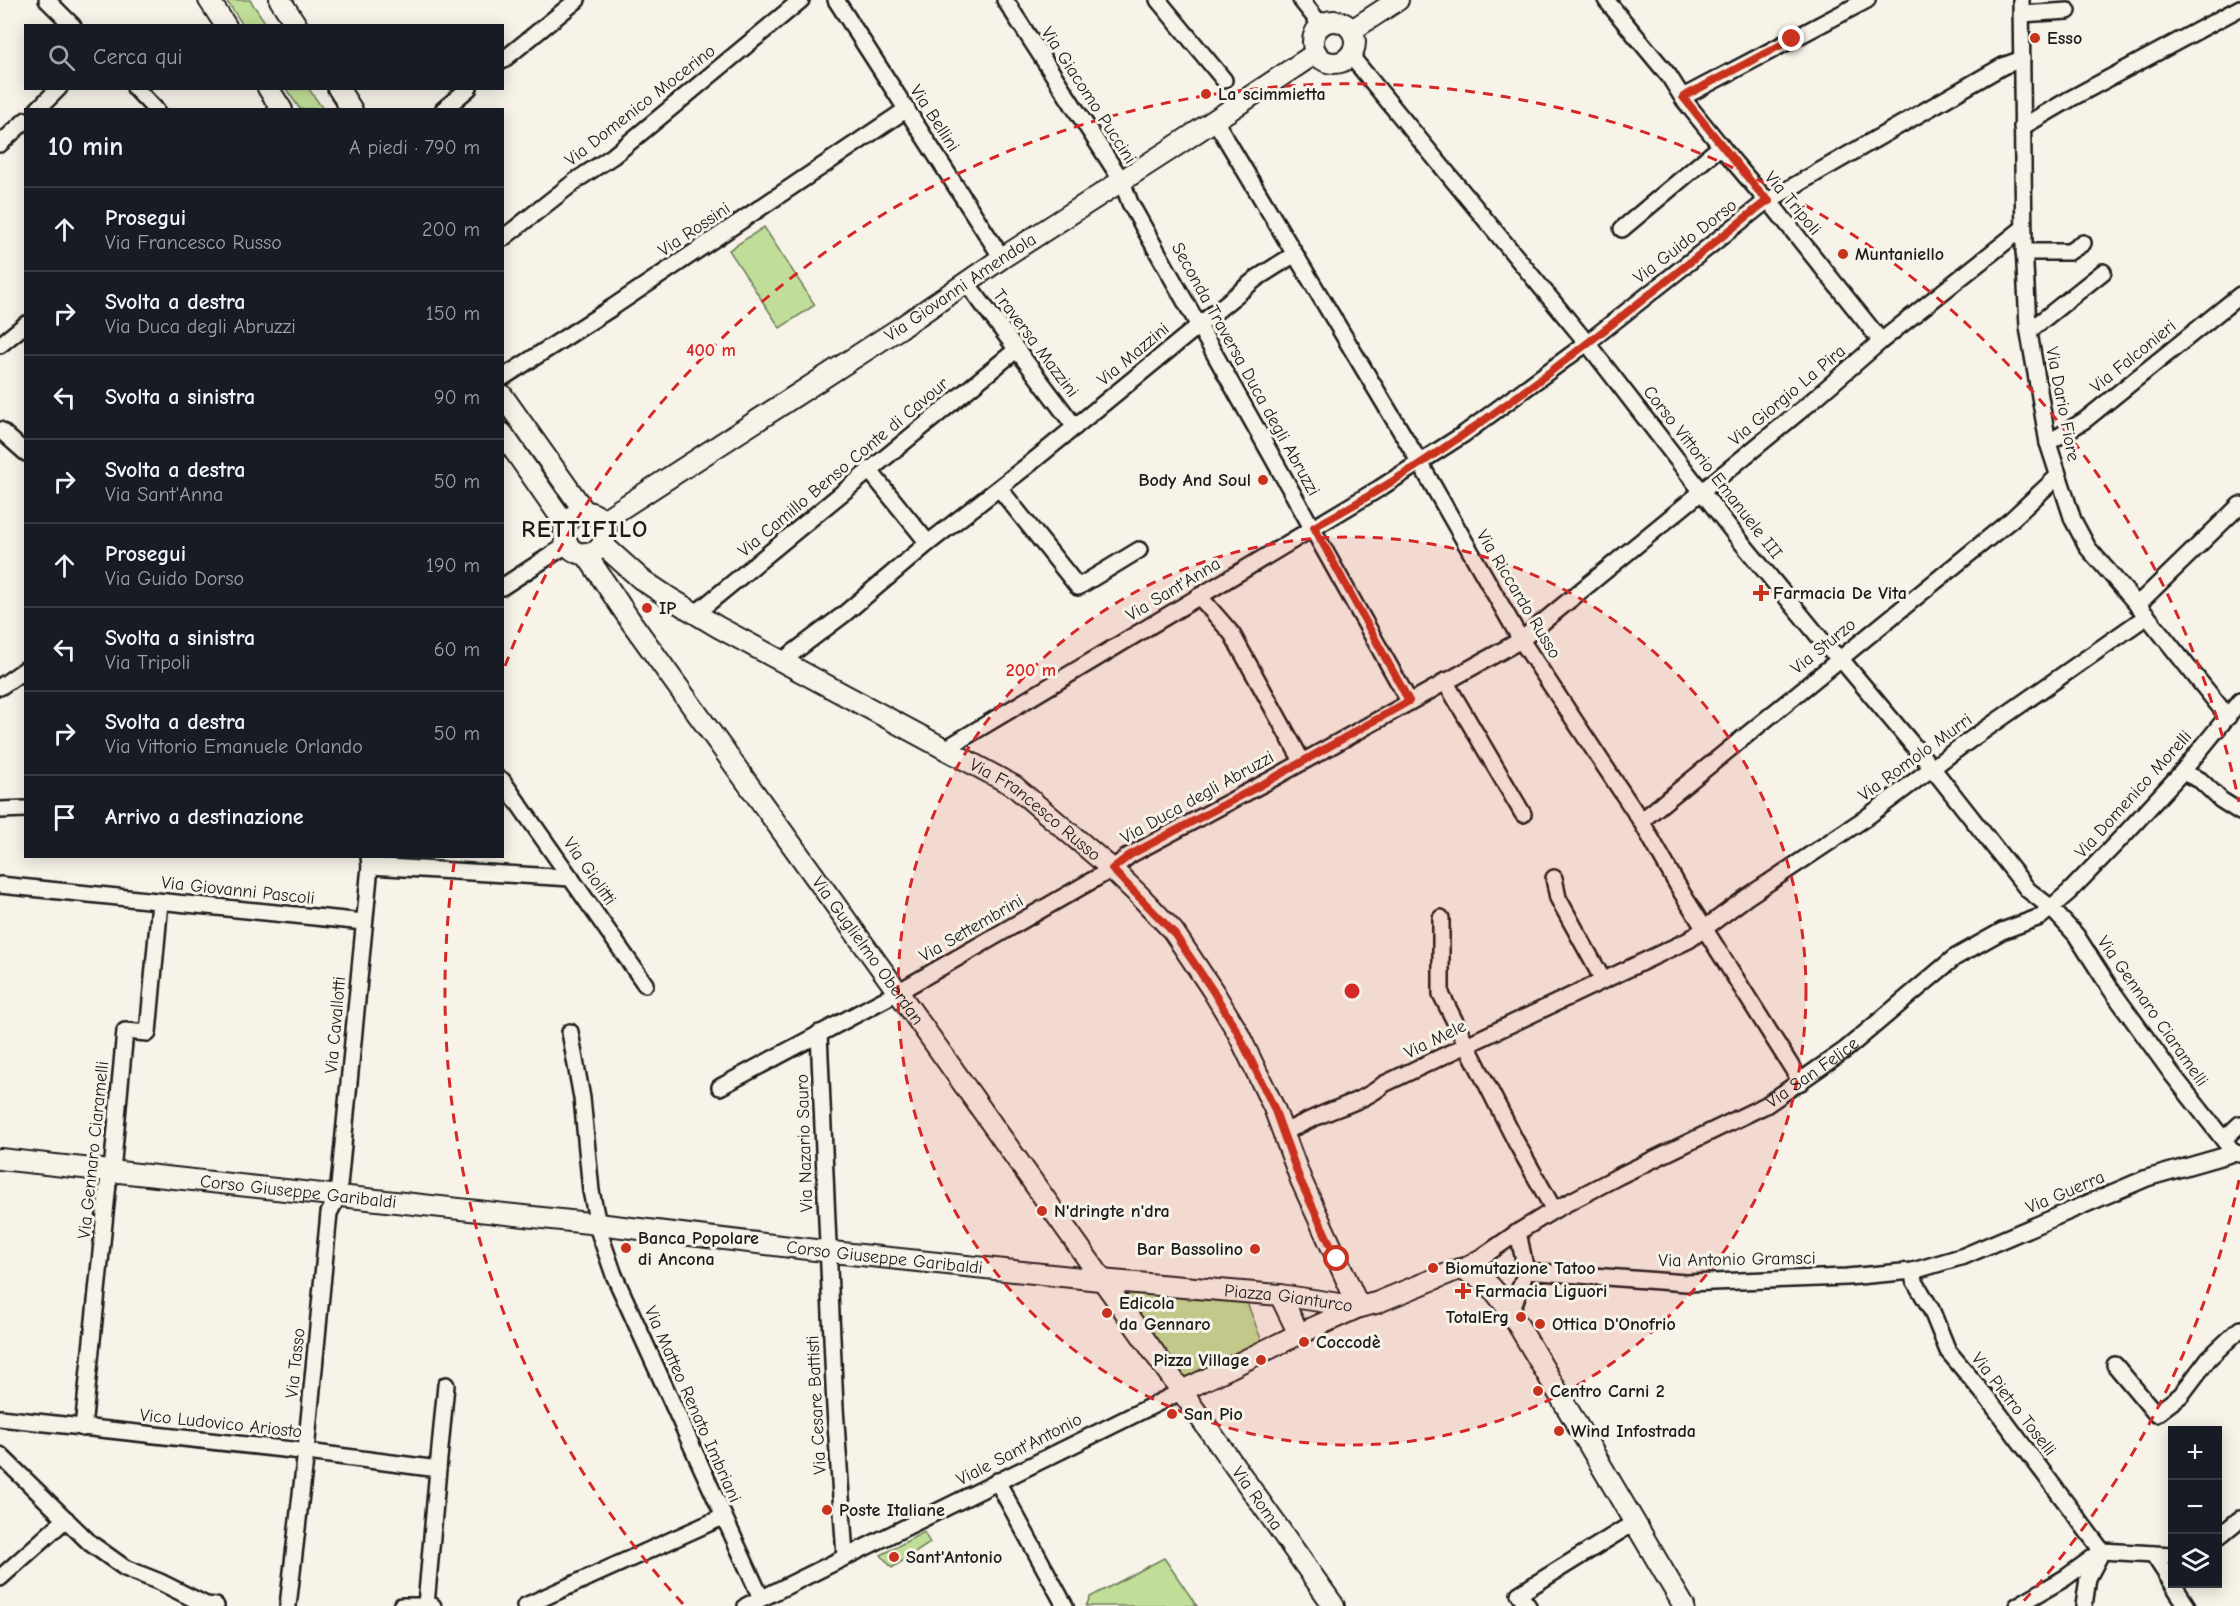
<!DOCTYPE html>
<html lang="it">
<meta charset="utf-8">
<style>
:root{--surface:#171b24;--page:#20242c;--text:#f1f3f6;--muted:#9ea1a6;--line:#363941}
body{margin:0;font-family:"Comic Neue",sans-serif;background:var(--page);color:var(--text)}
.controls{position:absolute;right:18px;bottom:18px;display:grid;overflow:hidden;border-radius:0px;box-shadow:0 3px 15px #0003}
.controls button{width:54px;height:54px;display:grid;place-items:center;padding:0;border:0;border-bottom:2px solid var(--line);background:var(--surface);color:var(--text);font:30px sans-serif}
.stop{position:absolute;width:18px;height:18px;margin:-14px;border:4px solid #c8321e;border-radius:50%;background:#fff}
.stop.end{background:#c8321e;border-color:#fff;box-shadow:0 2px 6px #0008}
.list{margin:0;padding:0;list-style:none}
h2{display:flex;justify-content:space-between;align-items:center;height:78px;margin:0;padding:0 24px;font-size:26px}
h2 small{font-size:20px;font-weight:400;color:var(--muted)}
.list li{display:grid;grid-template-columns:39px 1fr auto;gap:18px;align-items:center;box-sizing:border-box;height:84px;padding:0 24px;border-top:2px solid var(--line)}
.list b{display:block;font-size:22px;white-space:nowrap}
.list p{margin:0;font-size:20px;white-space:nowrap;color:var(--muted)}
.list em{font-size:20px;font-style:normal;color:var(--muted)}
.icon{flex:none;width:33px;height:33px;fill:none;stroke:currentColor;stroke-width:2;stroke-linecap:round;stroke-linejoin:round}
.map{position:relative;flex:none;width:2240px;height:1606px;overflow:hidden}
.search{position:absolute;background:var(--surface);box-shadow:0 3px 15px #0003;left:24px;top:24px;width:480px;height:66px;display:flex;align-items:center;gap:15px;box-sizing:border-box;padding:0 21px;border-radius:0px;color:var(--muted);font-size:22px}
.panel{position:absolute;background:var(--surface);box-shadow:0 3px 15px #0003;left:24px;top:108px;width:480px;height:750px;border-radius:0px}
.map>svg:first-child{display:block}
.green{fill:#c0de97;stroke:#6e7d5a;stroke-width:1.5}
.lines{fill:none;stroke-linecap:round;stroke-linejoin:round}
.minor-casing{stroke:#1c1c1c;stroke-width:20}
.tertiary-casing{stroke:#1c1c1c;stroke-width:24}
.minor{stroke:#f7f3e8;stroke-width:15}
.tertiary{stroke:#f7f3e8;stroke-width:20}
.route{stroke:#c8321e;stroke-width:8}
.ring{fill:none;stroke:#d62828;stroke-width:3;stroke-dasharray:10 8}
.poi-dot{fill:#c8321e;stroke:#f7f3e8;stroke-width:2}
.labels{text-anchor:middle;stroke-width:6;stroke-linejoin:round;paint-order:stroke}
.poi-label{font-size:18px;font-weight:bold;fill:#1c1c1c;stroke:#f7f3e8;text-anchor:start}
.street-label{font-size:18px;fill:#1c1c1c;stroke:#f7f3e8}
.district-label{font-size:24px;font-weight:bold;letter-spacing:1.5px;fill:#1c1c1c;stroke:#f7f3e8}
.centre{fill:#d62828;stroke:#f7f3e8;stroke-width:3}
.ring-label{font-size:18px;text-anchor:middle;font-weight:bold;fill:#d62828;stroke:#f7f3e8;stroke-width:6;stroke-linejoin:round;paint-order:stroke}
</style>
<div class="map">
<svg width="2240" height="1606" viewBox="0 0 2240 1606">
<rect width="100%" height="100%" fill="#f7f3e8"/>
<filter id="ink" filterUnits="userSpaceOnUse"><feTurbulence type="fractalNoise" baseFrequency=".0167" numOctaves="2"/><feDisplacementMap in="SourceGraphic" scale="12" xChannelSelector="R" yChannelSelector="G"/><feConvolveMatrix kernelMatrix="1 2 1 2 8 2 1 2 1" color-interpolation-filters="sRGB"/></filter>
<g filter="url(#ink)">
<path class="green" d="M226,0h24l17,25h-24z
M286,89h23l14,20h-23z
M764,227l51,78 -35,23 -51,-78z
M1116,1293l130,7 17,44 -82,39z
M924,1532l6,11 -38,25 -11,-13z
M1164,1558l33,48h-111l4,-9z"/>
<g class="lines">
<defs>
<g id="minor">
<path d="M47,0l26,26"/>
<path d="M836,0l166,258"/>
<path d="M1005,0l117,181 8,22 279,498"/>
<path d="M1158,0l66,80"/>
<path d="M1301,0l20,25"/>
<path d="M1606,0l63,76 15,24 49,61 28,33 8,7 112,140"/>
<path d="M2021,0l3,245 4,82 20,116 25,77 15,28 59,68 81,101"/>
<path d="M2022,14l46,-3"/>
<path d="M1350,55l237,288 146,189 96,117 11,9 93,111 95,121 22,17 26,28 34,53 62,86 62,79 6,1"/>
<path d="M502,61l75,-61"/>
<path d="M135,88l21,22"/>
<path d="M1683,97l184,-97"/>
<path d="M37,110l22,-22"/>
<path d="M443,110l26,-22"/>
<path d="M1214,119l206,344 101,177 120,181 41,72 119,189"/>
<path d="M2022,127l48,-28 170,-91"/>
<path d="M0,144l26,-24"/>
<path d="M1622,229l99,-83"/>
<path d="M502,239l76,-60 35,-23 188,-156"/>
<path d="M2024,252h45l14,-9"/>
<path d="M966,282l109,145"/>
<path d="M2029,331l74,-59"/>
<path d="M0,345l26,-21"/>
<path d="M502,378l111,-71 294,-198"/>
<path d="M0,430l26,23"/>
<path d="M2048,443l37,-23 155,-125"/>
<path d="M869,470l59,73"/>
<path d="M999,488l79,99 61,-37"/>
<path d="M502,587l66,-43"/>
<path d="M1199,596l33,38 70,127"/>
<path d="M2137,605l103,-100"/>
<path d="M695,614l321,-264"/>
<path d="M782,661l61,-46 84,-71 100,-78 230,-188 38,-24"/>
<path d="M1445,681l78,133"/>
<path d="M0,687l26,-18"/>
<path d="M945,749l435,-261 84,-54 123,-91 177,-140 239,-137 19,-7"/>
<path d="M2182,772l18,8 21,20 19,12"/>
<path d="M502,780l143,204"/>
<path d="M0,810l26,-1"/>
<path d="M1641,821l371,-302 45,-42"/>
<path d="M370,866l201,12"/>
<path d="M1554,878l4,20 45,82"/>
<path d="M0,885l364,37"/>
<path d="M1441,918v76l75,148 38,68"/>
<path d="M570,1032l12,66 9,93 7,33"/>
<path d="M819,1033l16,375 10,148"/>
<path d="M720,1087l178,-95 214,-123 18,-14 142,-76 249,-139 285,-234 75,-65 142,-113"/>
<path d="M1284,1132c15,-7 29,-14 44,-20 20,-8 40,-14 56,-28l305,-144 58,-43 120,-80 93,-70 187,-131"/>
<path d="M2224,1139l16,-15"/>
<path d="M596,1223l18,52 147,323"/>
<path id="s1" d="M1459,1269l26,-14 33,-23 36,-22 65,-34 147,-71 79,-55 109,-92 48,-27 38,-14 29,-25 55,-57 58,-63 58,-71"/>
<path d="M1526,1271l160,12 161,-6 66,-6 51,-15 183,-78 87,-25"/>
<path d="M1913,1271l1,9 17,29 17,42 41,49 113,151"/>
<path d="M1511,1313l15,-42 -8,-39"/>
<path d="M2115,1365l41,49 25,-19 28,-37 31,-29"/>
<path d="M0,1418l292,32 146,19 -12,136"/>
<path d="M83,1428l25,-244 4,-13 13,-140 23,2 12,-131"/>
<path d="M0,1455l90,88 35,25 35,14 46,23 10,1"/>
<path d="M438,1469l8,-84"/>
<path d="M997,1481l68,125"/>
<path d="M2218,1537l22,-18"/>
<path d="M2102,1551l70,4"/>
<path d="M2153,1554l34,52"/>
<path d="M0,1578l66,-59"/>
<path d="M288,1606l18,-155 23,-238 9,-17 32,-330 -1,-10"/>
<path d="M401,1606h32"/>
<path d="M525,1606l198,-89"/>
<path d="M746,1606l434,-214"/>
<path d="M1528,1606l-9,-12 116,-72"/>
<path d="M2017,1606l48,-28 37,-27"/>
<path d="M2084,1606l4,-28 11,-21"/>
</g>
<g id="tertiary">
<path d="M209,0l17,26"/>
<path d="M280,0l17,26"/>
<circle cx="1334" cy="42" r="21"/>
<path d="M1352,30l46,-30"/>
<path d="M268,88l14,22"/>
<path d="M338,88l14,22"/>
<path d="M502,395l83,117"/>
<path d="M502,433l64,92"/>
<circle cx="585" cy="533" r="21"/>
<path id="s2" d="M602,521l298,-193 102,-70 166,-107 148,-98"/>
<path id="s3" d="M602,544l39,35 27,18 50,30 296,159 98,83 28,27 33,35 40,60 24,40 37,77 27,72 58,127"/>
<path id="s4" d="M585,553l47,70 266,369 436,614"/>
<path id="s5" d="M0,1159l598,65 234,28 268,28 180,15 79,12"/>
<path d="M1280,1295l19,39"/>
<path d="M1180,1392l119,-58 60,-27 17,-4 83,-34c30,10 34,19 52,44l173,293"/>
</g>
</defs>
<use href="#minor" class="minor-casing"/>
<use href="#tertiary" class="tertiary-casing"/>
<use href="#minor" class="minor"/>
<use href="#tertiary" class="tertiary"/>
</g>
</g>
<g class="lines" filter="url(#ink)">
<path class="route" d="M1337,1259l-37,-79 -26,-72 -37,-77 -24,-40 -40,-59 -61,-63 18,-14 142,-76 137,-78 -95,-174c162,-87 306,-210 450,-324l5,-2 -8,-7 -78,-97 109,-58"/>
</g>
<circle cx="1352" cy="991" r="454" fill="#d62828" fill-opacity=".12"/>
<g class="ring">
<circle cx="1352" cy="991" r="454"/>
<path d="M2239 1180A907 907 0 0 1 2021 1604M683 1604A907 907 0 0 1 455 857M505 666A907 907 0 0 1 2239 802"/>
</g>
<g class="poi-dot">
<circle cx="2035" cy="38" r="6"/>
<circle cx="1206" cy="94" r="6"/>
<circle cx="1843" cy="254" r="6"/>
<circle cx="1263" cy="480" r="6"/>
<path d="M1758 584h6v6h6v6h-6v6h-6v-6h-6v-6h6z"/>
<circle cx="647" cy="608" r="6"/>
<circle cx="1042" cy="1211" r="6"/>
<circle cx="626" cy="1248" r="6"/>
<circle cx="1255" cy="1249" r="6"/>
<circle cx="1433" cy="1268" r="6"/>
<path d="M1460 1282h6v6h6v6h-6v6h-6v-6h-6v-6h6z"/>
<circle cx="1107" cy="1313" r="6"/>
<circle cx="1521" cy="1317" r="6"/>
<circle cx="1540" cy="1324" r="6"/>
<circle cx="1304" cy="1342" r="6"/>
<circle cx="1261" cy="1360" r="6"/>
<circle cx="1538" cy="1391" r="6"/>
<circle cx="1172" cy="1414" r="6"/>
<circle cx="1559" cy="1431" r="6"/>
<circle cx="827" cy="1510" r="6"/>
<circle cx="894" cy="1557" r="6"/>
</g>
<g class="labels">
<g class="poi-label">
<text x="2047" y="44">Esso</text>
<text x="1218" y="100">La scimmietta</text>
<text x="1855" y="260">Muntaniello</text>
<text x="1251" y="486" text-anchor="end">Body And Soul</text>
<text x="1773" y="599">Farmacia De Vita</text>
<text x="659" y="614">IP</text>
<text x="1054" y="1217">N'dringte n'dra</text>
<text x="638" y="1244">Banca Popolare<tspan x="638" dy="21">di Ancona</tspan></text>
<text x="1243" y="1255" text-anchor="end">Bar Bassolino</text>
<text x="1445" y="1274">Biomutazione Tatoo</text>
<text x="1475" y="1297">Farmacia Liguori</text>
<text x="1119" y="1309">Edicola<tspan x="1119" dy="21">da Gennaro</tspan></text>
<text x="1509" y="1323" text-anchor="end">TotalErg</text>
<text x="1552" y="1330">Ottica D'Onofrio</text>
<text x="1316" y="1348">Coccodè</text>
<text x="1249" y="1366" text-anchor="end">Pizza Village</text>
<text x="1550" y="1397">Centro Carni 2</text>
<text x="1184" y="1420">San Pio</text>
<text x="1571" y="1437">Wind Infostrada</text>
<text x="839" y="1516">Poste Italiane</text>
<text x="906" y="1563">Sant'Antonio</text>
</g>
<g class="street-label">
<text transform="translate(1089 95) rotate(57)" y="6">Via Giacomo Puccini</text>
<text transform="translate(640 105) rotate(-38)" y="6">Via Domenico Mocerino</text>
<text transform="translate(935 118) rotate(57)" y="6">Via Bellini</text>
<text transform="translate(1793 203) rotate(50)" y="6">Via Tripoli</text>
<text transform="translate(694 229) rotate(-34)" y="6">Via Rossini</text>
<text transform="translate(1685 241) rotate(-38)" y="6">Via Guido Dorso</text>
<text dy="6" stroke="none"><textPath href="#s2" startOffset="428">Via Giovanni Amendola</textPath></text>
<text transform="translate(1036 343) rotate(53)" y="6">Traversa Mazzini</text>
<text transform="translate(1133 354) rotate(-40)" y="6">Via Mazzini</text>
<text transform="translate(2133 356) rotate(-39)" y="6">Via Falconieri</text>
<text transform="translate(1246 369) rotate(61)" y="6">Seconda Traversa Duca degli Abruzzi</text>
<text transform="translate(1787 395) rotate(-40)" y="6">Via Giorgio La Pira</text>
<text transform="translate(2063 404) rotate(79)" y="6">Via Dario Fiore</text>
<text transform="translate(843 467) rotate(-40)" y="6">Via Camillo Benso Conte di Cavour</text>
<text transform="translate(1713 472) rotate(52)" y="6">Corso Vittorio Emanuele III</text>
<text transform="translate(1173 589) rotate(-31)" y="6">Via Sant'Anna</text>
<text transform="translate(1519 594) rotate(59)" y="6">Via Riccardo Russo</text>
<text transform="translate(1823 646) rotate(-39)" y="6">Via Sturzo</text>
<text transform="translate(1915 757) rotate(-36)" y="6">Via Romolo Murri</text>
<text transform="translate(2133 794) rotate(-48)" y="6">Via Domenico Morelli</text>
<text transform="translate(1197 797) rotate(-29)" y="6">Via Duca degli Abruzzi</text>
<text dy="6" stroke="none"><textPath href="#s3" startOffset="510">Via Francesco Russo</textPath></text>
<text transform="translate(590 871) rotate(55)" y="6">Via Giolitti</text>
<text transform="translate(238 890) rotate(6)" y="6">Via Giovanni Pascoli</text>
<text transform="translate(971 928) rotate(-30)" y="6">Via Settembrini</text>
<text dy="6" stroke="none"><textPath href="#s4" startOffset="488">Via Guglielmo Oberdan</textPath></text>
<text transform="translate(2153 1011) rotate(55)" y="6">Via Gennaro Ciaramelli</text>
<text transform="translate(335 1025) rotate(-85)" y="6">Via Cavallotti</text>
<text transform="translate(1435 1039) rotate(-26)" y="6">Via Mele</text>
<text dy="6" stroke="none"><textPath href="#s1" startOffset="405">Via San Felice</textPath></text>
<text transform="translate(804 1143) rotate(-92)" y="6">Via Nazario Sauro</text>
<text transform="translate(93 1150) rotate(-84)" y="6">Via Gennaro Ciaramelli</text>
<text dy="6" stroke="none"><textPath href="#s5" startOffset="300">Corso Giuseppe Garibaldi</textPath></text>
<text transform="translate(2065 1192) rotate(-23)" y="6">Via Guerra</text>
<text dy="6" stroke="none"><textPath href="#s5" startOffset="890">Corso Giuseppe Garibaldi</textPath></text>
<text transform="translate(1737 1259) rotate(-1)" y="6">Via Antonio Gramsci</text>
<text dy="6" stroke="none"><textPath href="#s5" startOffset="1296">Piazza Gianturco</textPath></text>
<text transform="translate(295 1363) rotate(-84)" y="6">Via Tasso</text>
<text transform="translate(693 1404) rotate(66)" y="6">Via Matteo Renato Imbriani</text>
<text transform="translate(2014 1404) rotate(52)" y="6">Via Pietro Toselli</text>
<text transform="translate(816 1405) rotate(-93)" y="6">Via Cesare Battisti</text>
<text transform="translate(221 1423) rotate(6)" y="6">Vico Ludovico Ariosto</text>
<text transform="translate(1019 1449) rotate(-27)" y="6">Viale Sant'Antonio</text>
<text dy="6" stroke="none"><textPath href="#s4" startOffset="1160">Via Roma</textPath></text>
</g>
<g class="district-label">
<text x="585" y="537">RETTIFILO</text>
</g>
</g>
<circle cx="1352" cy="991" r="9" class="centre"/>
<g class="ring-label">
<text x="711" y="356">400 m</text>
<text x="1031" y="676">200 m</text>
</g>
</svg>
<div class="controls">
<button>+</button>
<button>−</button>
<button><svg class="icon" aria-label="layers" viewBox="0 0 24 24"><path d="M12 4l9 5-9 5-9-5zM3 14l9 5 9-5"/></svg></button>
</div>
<div class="stop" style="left:1337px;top:1259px"></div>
<div class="stop end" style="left:1792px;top:39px"></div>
<div class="search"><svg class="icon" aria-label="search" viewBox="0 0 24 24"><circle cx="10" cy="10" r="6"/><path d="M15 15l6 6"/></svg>Cerca qui</div>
<section class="panel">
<h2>10 min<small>A piedi · 790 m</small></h2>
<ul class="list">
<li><svg class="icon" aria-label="ahead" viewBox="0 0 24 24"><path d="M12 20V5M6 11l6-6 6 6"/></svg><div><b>Prosegui</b><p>Via Francesco Russo</p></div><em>200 m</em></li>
<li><svg class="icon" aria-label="right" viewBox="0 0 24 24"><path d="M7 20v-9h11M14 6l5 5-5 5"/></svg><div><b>Svolta a destra</b><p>Via Duca degli Abruzzi</p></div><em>150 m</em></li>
<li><svg class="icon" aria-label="left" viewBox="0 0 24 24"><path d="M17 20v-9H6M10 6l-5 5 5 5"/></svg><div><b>Svolta a sinistra</b></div><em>90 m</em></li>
<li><svg class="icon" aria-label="right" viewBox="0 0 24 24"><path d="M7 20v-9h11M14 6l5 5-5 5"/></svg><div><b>Svolta a destra</b><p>Via Sant'Anna</p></div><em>50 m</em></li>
<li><svg class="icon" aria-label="ahead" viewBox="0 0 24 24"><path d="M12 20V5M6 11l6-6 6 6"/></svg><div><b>Prosegui</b><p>Via Guido Dorso</p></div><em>190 m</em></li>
<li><svg class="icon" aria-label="left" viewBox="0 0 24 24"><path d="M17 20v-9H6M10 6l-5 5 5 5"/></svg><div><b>Svolta a sinistra</b><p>Via Tripoli</p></div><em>60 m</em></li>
<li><svg class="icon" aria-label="right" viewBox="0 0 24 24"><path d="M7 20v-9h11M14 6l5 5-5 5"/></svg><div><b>Svolta a destra</b><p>Via Vittorio Emanuele Orlando</p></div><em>50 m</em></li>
<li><svg class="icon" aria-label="arrive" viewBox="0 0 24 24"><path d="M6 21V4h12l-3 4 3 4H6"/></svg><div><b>Arrivo a destinazione</b></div></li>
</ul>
</section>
</div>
